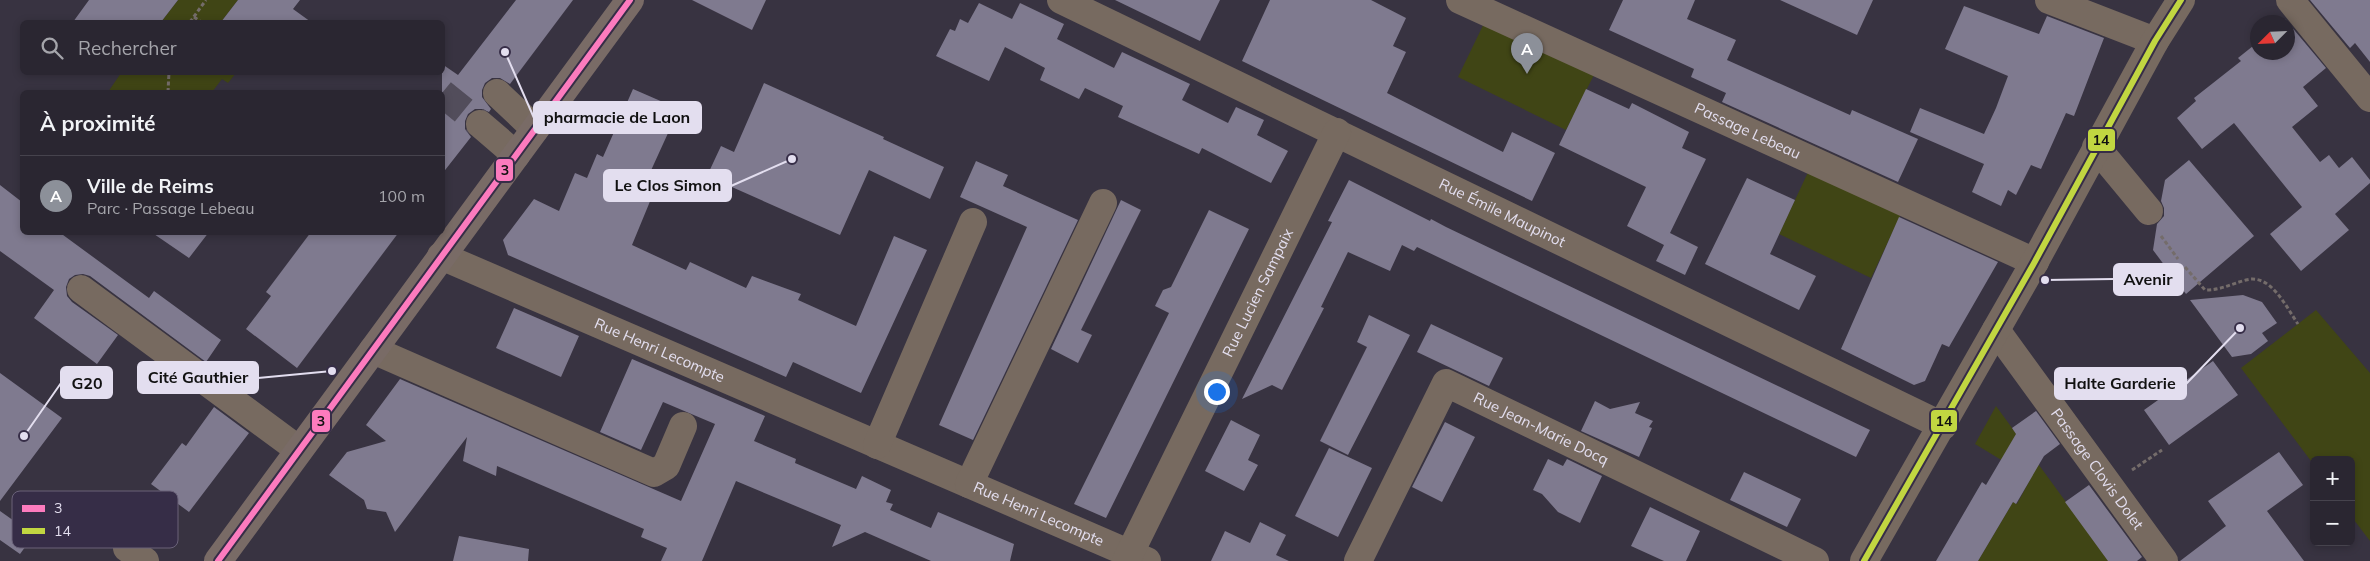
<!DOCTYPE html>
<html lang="fr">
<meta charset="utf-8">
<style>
:root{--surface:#2a2631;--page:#322e39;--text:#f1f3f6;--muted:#a5a5ab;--line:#46434d;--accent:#8c9099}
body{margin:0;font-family:Mulish,sans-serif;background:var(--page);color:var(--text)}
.controls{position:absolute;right:15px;bottom:15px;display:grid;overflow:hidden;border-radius:8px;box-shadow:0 2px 8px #0003}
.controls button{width:45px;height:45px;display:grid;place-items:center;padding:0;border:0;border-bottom:1px solid var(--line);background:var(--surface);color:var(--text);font:25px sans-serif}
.compass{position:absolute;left:2250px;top:15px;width:45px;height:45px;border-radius:50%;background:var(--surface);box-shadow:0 2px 8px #0003;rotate:246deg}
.you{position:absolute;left:1216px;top:391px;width:18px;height:18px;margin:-12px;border:4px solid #fff;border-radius:50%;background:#1a73e8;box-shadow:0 0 0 8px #1a73e833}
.badge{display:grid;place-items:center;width:32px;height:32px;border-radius:50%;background:var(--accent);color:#fff;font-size:16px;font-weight:700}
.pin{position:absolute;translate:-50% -41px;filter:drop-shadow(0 1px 2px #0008)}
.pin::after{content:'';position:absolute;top:26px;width:18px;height:15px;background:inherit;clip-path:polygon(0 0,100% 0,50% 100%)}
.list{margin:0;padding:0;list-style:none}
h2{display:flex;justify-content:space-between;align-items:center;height:65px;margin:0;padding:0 20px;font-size:21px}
h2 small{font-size:16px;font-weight:400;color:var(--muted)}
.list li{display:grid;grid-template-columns:32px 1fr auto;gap:15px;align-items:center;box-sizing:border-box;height:80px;padding:0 20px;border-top:1px solid var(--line)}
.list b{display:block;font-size:19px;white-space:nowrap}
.list p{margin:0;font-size:16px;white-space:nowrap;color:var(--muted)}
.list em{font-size:16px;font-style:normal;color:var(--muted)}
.icon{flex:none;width:28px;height:28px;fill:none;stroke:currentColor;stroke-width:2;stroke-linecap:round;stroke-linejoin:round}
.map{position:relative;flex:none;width:2370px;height:561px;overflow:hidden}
.search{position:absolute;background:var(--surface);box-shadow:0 2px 8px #0003;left:20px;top:20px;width:425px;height:55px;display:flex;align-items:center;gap:12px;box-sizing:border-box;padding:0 18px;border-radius:8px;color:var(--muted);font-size:19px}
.panel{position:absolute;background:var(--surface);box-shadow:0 2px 8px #0003;left:20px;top:90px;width:425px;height:145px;border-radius:8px}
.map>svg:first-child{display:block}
.green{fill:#404515}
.building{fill:#7f7a8f}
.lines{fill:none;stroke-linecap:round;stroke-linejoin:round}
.minor-tunnel{stroke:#524d5b;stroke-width:28;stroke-dasharray:28 14;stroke-linecap:butt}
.path{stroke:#746c6a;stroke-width:3;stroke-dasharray:4 2.5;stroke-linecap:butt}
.minor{stroke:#776a60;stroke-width:28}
.major{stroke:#796b66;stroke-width:28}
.bus-1-casing{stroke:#362d47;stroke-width:10}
.bus-2-casing{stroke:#362d47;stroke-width:10}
.bus-1{stroke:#fc7bbe;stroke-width:6}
.bus-2{stroke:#c1d641;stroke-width:6}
.labels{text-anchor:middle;stroke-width:5;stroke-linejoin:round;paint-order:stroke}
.street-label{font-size:15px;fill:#e3deef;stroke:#362d47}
.key{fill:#362d47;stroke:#6a6279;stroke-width:1}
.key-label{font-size:14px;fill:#e3deef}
.leader{fill:none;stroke:#e3deef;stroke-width:2}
.callout-dot{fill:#e3deef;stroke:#362d47;stroke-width:2}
.callout{fill:#e3deef;stroke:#e3deef;stroke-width:2}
.callout-label{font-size:16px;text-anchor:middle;font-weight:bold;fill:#111}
.line-badge{stroke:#362d47;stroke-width:2}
.pale-badge-label{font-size:14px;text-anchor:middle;font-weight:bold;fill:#111}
</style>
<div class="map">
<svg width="2370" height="561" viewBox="0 0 2370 561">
<rect width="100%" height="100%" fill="#383341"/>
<path class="green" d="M178,0h60l-17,22h-60z
M1489,13l107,58 -30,59 -108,-53z
M121,73h115l-8,10 -6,-4 -10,13h-104z
M1810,168l93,42 -32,68 -92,-44z
M2316,310l54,63v168l-19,-25v-56h-37v5l-73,-97z
M1996,406l113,155h-131l35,-59 4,2 14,-26 -56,-34z"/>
<path class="building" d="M89,0h89l-17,22h-88z
M238,0h62l-7,9 18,13h-90z
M516,0h57l-63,84 -10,-6h-8l-7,5 -3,7v7l9,12 -2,3 -7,-3h-7l-7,5 -3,7v8l6,8 -29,37v-110l16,11z
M692,0h74l-14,30z
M1115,0h105l-20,41z
M1270,0h101l35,18 -13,28 13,6 -19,41 116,59 9,-20 43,21 -23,48 -290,-140z
M1623,0h72l-8,19 49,21 -9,20 123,55 2,-5 66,29 -20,43 -176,-80 4,-9 -35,-16 3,-8 -85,-39z
M1780,0h93l-16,35z
M2310,0h60v62l-15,-19 -5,5z
M979,3l33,16 8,-16 44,21 -7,15 57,29 8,-16 68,32 -8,16 46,23 8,-16 28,13 -7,15 31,16 -17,32 -69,-35 -3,6 -81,-37 5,-11 -38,-18 -6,11 -39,-19 5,-12 -40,-21 -16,34 -53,-25 14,-27 5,2 5,-12 8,4z
M1964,6l75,28 8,-18 57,22 -30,78 -8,-3 -25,56 -10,-4 -15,30 -8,-5 -7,16 -29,-14 12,-28 -74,-32 10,-24 64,26 12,-26 12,-32 -63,-27z
M2285,19l41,49 -23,19 15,19 -26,21 28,35 9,-7 10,13 13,-11 18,23v3l-35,31 14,16 -48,41 -31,-37 32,-27 -18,-22 -50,-62 -32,26 -25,-31 19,-17 -2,-3 47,-37 -3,-3 20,-16v10h30v-30h-8z
M764,83l120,54 -1,2 61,28 -14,32 -61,-29 -29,65 -133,-59 14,-30 13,6z
M633,89l46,20 -31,68 10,5 -26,63 54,25 4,-8 56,26 6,-12 49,18 -3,6 58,26 38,-90 33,14 -66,143 -68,-31 -7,15 -278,-122 -5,-15 31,-41 25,12 16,-38 12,5 10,-24 6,3z
M1586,89l43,20 3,-6 57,29 -7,16 24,11 -36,74 28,14 -13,28 -29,-14 8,-16 -37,-19 19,-39 -87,-42z
M2189,160l65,76 -68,58 -33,-44 4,-26 7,-8v-8l-3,-7 4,-21z
M976,161l32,14 -5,11 75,34 -105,220 -34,-15 88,-198 -67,-30z
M1747,178l48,22 -25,54 46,22 -17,34 -94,-46z
M1349,180l81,41 1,-2 15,8 424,203 -14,27 -439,-210 -3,4 -12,-6 -12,26 -42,-19 -27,55 3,1 -42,82 -10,-5 -30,14 90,-177 -4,-1z
M0,185l22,17v30h37l90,66 5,-7 67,49 -15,22 -116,-86 -7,-2 -8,1 -6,4 -3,8 1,9 5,6 46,33 -21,29 -63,-46 20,-28 -54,-39z
M1121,200l20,10 -60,120 11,5 -14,28 -27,-14z
M1209,210l40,19 -143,289 -32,-14 95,-191 -14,-7 8,-16 8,-3z
M1899,217l99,45 -49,85 -7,-3 -17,37 -11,4 -73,-36z
M151,232h58l-20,26z
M311,232h88l-102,136 -51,-39 25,-33 -5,-4z
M2243,295l19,7 15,21 -15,10 6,8 -17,13 -19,3 -42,-57z
M514,308l65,28 -18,41 -65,-29z
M1369,315l41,20 -62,120 -28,-14 47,-94 -10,-5z
M1431,324l72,34 -14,28 -72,-34z
M632,359l133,57 -11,25 42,18 -1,4 61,26 6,-13 29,14 -5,12 7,2 -3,6 41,18 7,-16 76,32 -4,17h-79l-66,-29 -33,15 9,-22 -105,-44 -34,80h-41l6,-13 -26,-11 3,-8 -147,-63 -1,10 -33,-15 4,-24 -72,95 -9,-20 -19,-3 -3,-9 -35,-25 18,-23 39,-11 -20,-16 34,-46 281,122 34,-77 -52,-22 -22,48 -41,-18z
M2213,361l25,34 -69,50 -25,-35z
M0,373l62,45 -62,83z
M1595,401l15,8 30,-7 -5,11 18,8 -4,6 3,1 -13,29 -58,-26z
M214,407l35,26 -60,79 -38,-28 31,-41 4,3z
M2036,411l24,33 -16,12 -28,48 -3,-2 -35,59h-42l46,-79 4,3 30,-51 -4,-6z
M1231,420l29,15 -12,25 10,5 -14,26 -39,-20z
M1445,422l30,15 -33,65 -30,-15z
M1329,448l43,20 -34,69 -43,-21z
M2279,452l24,33 -36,26 37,50h-124l46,-35 -18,-25z
M1548,459l15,7 4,-7 35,17 -22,47 -22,-11 -16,-18 -9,-4z
M1744,472l57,27 -14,28 -57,-27z
M2089,485l53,72 -5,4h-29l-43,-59z
M1650,507l50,24 -14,30h-22l-33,-15z
M0,511l34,24 -14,19 -20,-14z
M1260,522l26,13 -10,20 13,6h-78l14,-30 25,12z
M459,536l70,13 -1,12h-75z"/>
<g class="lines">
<path class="minor-tunnel" d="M442,93l38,31"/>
<path class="path" d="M194,17l7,5
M190,22l16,-22
M168,92l1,-20
M2161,236l17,23
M2185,267l20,23c16,0 26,-6 41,-10 25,-7 40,27 52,44
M2132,470l30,-20"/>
<g class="minor">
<path id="s1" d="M1061,0l882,426"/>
<path id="s2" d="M1460,0l575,262"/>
<path d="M2049,0l106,41"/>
<path d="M2290,0l80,98"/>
<path d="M497,93l38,36"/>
<path d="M480,124l36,31"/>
<path d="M2096,147l53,64"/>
<path id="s3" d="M441,256l706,305"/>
<path d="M81,289l218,161"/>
<path id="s4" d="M1996,330l168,231"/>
<path d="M373,350l281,123 12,-7 17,-40"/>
<path d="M877,445l96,-223"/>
<path d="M969,484l134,-281"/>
<path d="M127,548l18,13"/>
<path id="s5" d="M1126,561l211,-429"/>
<path id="s6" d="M1358,561l88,-178 369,178"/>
<path d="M1864,561l169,-296 122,-224 26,-41"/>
</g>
<path class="major" d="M218,561l412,-561"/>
<defs>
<path id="bus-1" d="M218,561l412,-561"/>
<path id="bus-2" d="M1864,561l169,-296 122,-224 26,-41"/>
</defs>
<use href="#bus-1" class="bus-1-casing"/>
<use href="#bus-2" class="bus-2-casing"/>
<use href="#bus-1" class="bus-1"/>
<use href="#bus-2" class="bus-2"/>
</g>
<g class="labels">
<g class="street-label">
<text dy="5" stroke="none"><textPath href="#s2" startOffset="316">Passage Lebeau</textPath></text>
<text dy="5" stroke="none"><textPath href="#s1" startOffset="490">Rue Émile Maupinot</textPath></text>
<text dy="5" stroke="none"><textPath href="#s5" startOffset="299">Rue Lucien Sampaix</textPath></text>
<text dy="5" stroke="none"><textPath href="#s3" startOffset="238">Rue Henri Lecompte</textPath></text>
<text dy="5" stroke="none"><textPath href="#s6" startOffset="304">Rue Jean-Marie Docq</textPath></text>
<text dy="5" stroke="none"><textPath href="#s4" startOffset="172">Passage Clovis Dolet</textPath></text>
<text dy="5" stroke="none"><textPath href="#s3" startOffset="651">Rue Henri Lecompte</textPath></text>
</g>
</g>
<rect x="12" y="491" width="166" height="57" rx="8" class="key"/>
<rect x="22" y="505" width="23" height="7" fill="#fc7bbe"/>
<rect x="22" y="528" width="23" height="6" fill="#c1d641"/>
<g class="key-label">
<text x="54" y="513">3</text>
<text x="54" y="536">14</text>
</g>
<path class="leader" d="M505 52L534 118M792 159L731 186M2045 280L2114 279M332 371L258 378M24 436L61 383M2240 328L2186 384"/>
<g class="callout-dot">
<circle cx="505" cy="52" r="5"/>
<circle cx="792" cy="159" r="5"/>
<circle cx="2045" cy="280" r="5"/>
<circle cx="332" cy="371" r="5"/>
<circle cx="24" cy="436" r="5"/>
<circle cx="2240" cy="328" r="5"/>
</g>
<g class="callout">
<rect x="534" y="102" width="167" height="31" rx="5"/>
<rect x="604" y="170" width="127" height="31" rx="5"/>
<rect x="2114" y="264" width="69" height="31" rx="5"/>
<rect x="138" y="362" width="120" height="31" rx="5"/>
<rect x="61" y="367" width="51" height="31" rx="5"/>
<rect x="2055" y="368" width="131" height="31" rx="5"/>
</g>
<g class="callout-label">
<text x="617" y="123">pharmacie de Laon</text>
<text x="668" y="191">Le Clos Simon</text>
<text x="2148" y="285">Avenir</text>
<text x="198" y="383">Cité Gauthier</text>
<text x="87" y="389">G20</text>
<text x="2120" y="389">Halte Garderie</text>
</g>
<g class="line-badge">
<rect x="2087" y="128" width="29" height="24" rx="5" fill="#c1d641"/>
<rect x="495" y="158" width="19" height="24" rx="5" fill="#fc7bbe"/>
<rect x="311" y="409" width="20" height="24" rx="5" fill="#fc7bbe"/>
<rect x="1930" y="409" width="28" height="24" rx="5" fill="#c1d641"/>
</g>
<g class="pale-badge-label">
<text x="2101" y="145">14</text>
<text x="505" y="175">3</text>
<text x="321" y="426">3</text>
<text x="1944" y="426">14</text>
</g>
</svg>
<div class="controls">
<button>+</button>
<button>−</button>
</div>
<svg class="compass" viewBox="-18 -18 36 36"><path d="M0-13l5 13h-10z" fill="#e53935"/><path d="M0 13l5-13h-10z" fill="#a5a5ab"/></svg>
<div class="you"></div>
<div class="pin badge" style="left:1527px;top:74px">A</div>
<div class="search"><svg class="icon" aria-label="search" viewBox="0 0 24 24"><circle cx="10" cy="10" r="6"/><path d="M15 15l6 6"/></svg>Rechercher</div>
<section class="panel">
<h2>À proximité<small></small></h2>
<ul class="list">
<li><span class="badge">A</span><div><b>Ville de Reims</b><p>Parc · Passage Lebeau</p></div><em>100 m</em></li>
</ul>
</section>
</div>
